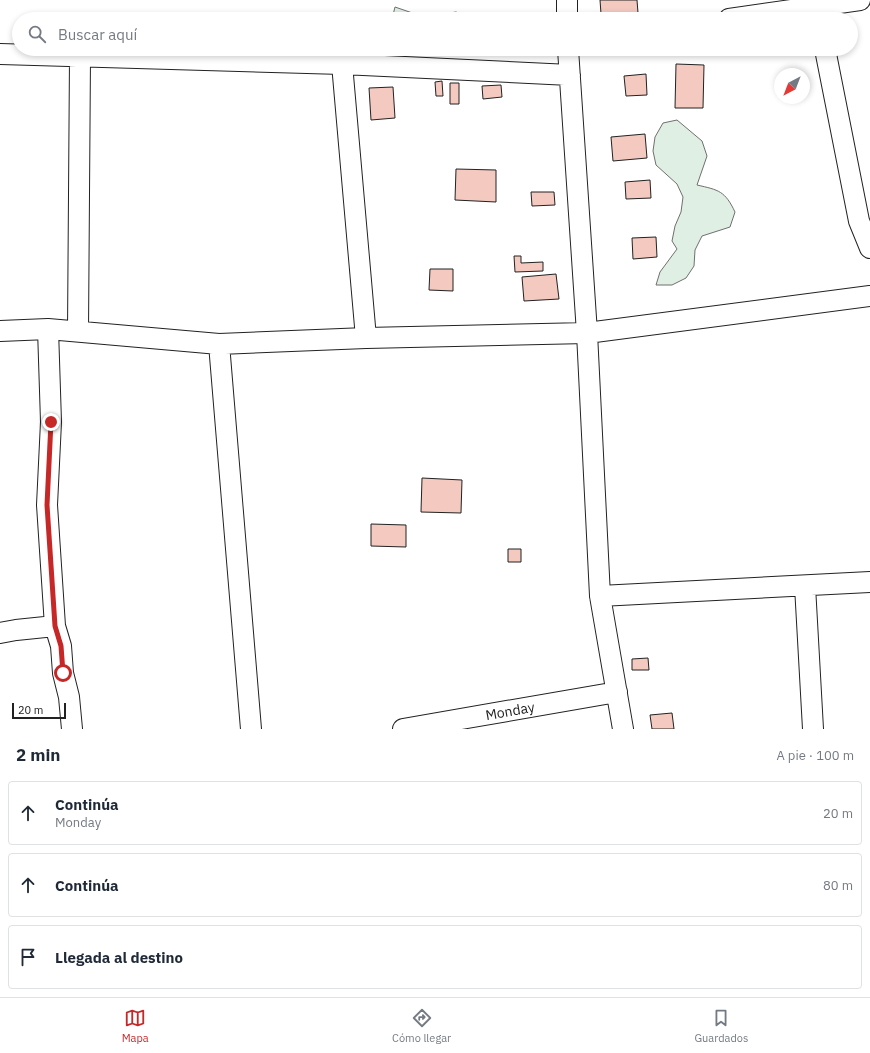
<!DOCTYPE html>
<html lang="es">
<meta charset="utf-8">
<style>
:root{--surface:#fff;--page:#f2f2f3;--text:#1f2937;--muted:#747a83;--line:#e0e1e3;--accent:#c62828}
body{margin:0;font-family:"IBM Plex Sans",sans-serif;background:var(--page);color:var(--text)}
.compass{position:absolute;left:774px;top:68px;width:36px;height:36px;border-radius:50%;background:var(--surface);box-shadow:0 2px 6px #0003;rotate:222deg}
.scale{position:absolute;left:12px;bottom:10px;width:54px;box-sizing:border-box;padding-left:4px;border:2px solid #222;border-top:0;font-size:11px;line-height:14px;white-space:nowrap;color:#222;-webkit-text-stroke:3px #fff;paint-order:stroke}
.stop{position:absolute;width:12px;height:12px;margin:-9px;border:3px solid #c62828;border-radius:50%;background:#fff}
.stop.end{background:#c62828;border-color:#fff;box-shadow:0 1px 4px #0008}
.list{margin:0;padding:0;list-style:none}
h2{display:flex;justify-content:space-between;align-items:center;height:52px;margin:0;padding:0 16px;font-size:17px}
h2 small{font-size:13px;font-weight:400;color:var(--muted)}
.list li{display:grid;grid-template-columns:26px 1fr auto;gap:12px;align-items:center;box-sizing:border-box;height:64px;margin:0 8px 8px;padding:0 8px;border:1px solid var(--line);border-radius:4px}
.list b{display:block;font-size:15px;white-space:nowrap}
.list p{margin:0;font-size:13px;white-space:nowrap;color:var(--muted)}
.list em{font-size:13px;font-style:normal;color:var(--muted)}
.icon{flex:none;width:22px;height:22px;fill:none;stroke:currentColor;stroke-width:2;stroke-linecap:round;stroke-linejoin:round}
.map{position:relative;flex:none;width:870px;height:729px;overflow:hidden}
.search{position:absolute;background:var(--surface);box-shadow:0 2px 6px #0003;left:12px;right:12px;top:12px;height:44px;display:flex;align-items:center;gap:10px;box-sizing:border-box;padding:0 14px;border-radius:22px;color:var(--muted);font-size:15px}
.sheet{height:268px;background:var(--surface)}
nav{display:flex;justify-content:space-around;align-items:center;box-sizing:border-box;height:56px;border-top:1px solid var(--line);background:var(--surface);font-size:11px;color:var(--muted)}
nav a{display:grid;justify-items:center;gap:2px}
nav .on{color:var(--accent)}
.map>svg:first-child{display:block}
.green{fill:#e0efe3;stroke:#6f6f6f}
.building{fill:#f3c9c0;stroke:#222}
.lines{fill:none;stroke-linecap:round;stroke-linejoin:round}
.minor-casing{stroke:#222;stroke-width:22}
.minor{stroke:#fff;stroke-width:20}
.route{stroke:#c62828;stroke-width:5}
.labels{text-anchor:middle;stroke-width:3;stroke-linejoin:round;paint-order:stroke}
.street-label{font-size:14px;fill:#222;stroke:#fff}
</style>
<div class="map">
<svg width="870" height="729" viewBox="0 0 870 729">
<rect width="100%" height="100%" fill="#fff"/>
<path class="green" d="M395,7l29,10 32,-5 15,6 8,1h-87z
M677,120l25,21 5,15 -10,29c22,5 28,6 38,27l-5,15 -28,9 -7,14 -1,16 -8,12 -14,7h-16l4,-13 17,-23 -5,-8 3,-15 6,-14 2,-15 -6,-13 -21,-19 -3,-14 2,-14 8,-14z"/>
<path class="building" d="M600,0h37l1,13 -37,1z
M676,64l28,1 -1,43h-28z
M646,74l1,21 -21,1 -2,-20z
M442,81l1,15h-7l-1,-14z
M450,83h9v21h-9z
M501,85l1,12 -19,2 -1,-13z
M393,87l2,31 -24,2 -2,-32z
M645,134l2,24 -34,3 -2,-24z
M456,169l40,1v32l-41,-2z
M650,180l1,18 -25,1 -1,-17z
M531,192h23l1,13 -23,1z
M656,237l1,20 -24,2 -1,-21z
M514,256h7v7l22,-1v9l-28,1z
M430,269h23v22l-24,-1z
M556,274l3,25 -35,2 -2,-24z
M422,478l40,2 -1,33 -40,-1z
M371,524l35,1v22l-35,-1z
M508,549h13v13h-13z
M648,658l1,12h-17v-11z
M672,713l2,16h-22l-2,-14z"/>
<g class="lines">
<defs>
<path id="minor" d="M567,0v19
M729,19l131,-19
M568,49l19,284 13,263 23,133
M825,49l34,172 11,27
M0,54l342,10 228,11
M342,64l24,274
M48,329l3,93 -4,83 8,121 6,20 2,27 6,24 3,32
M0,331l48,-2 171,15 147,-6 221,-5 283,-37
M78,331l2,-274
M219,344l32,385
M805,586l8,143
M600,596l270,-14
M0,633l16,-3 39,-4
M403,729l214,-37"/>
</defs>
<use href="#minor" class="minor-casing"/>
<use href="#minor" class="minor"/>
</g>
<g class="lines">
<path class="route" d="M51,422l-4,83 8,121 6,20 2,27"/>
</g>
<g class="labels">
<g class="street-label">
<text transform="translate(510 711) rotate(-10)" y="5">Monday</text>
</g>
</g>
</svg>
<svg class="compass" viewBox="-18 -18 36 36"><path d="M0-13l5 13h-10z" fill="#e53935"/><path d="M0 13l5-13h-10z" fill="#747a83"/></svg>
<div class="scale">20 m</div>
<div class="stop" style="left:63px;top:673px"></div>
<div class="stop end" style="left:51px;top:422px"></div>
<div class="search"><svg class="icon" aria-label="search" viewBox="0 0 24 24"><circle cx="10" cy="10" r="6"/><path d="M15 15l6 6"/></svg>Buscar aquí</div>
</div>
<section class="sheet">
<h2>2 min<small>A pie · 100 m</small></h2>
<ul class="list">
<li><svg class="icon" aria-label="ahead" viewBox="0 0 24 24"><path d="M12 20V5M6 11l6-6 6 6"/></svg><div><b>Continúa</b><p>Monday</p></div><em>20 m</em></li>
<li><svg class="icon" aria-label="ahead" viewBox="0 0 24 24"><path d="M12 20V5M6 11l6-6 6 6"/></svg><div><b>Continúa</b></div><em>80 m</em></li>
<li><svg class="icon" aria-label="arrive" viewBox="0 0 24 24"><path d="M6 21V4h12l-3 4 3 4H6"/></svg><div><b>Llegada al destino</b></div></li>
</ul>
</section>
<nav>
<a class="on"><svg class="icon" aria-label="map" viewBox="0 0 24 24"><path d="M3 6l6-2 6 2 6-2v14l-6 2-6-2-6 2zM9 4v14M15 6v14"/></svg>Mapa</a>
<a><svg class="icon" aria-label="directions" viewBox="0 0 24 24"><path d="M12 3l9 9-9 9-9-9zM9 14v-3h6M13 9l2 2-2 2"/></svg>Cómo llegar</a>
<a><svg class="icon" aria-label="saved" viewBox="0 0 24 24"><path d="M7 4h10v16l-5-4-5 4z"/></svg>Guardados</a>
</nav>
